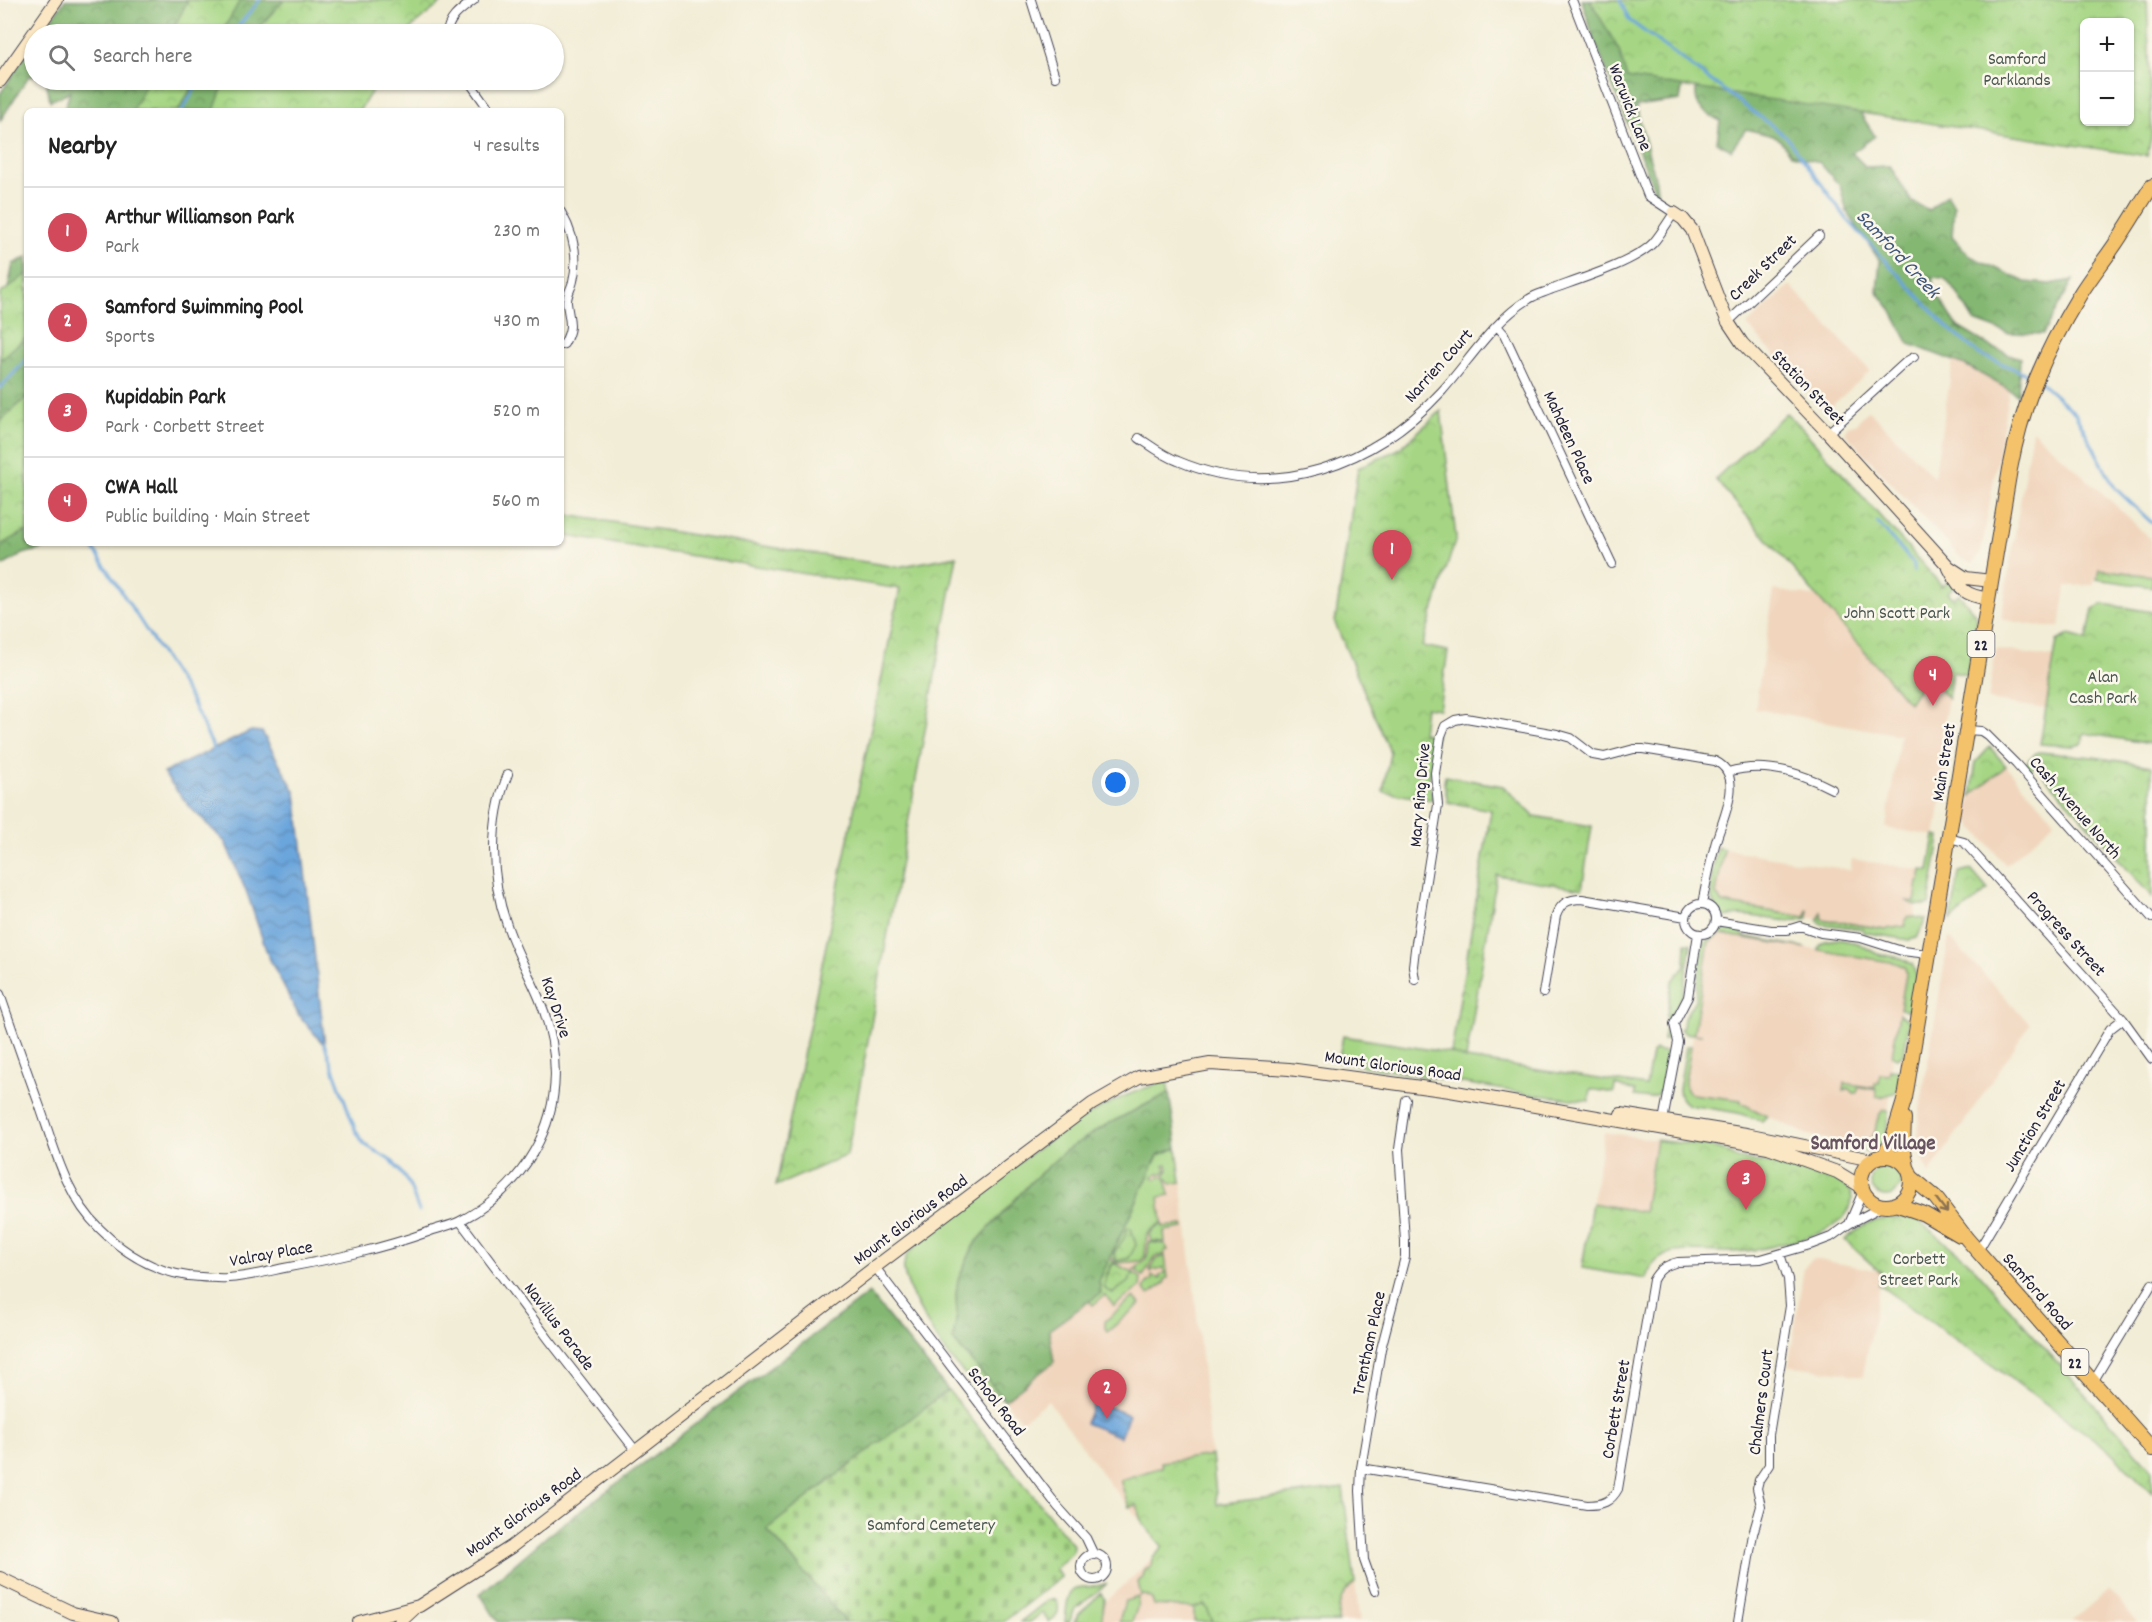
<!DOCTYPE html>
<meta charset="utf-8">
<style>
:root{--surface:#fff;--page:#f2f2f2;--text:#222;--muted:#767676;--line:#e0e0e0;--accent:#d1495b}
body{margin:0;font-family:Dekko,sans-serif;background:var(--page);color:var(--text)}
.controls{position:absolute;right:18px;top:18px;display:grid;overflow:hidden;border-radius:9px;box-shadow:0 2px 4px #0004}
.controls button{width:54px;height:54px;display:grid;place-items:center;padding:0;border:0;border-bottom:2px solid var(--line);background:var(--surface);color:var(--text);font:30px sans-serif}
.you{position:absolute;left:1116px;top:783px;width:21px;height:21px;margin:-15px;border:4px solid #fff;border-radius:50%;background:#1a73e8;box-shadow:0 0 0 9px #1a73e833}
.badge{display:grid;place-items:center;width:39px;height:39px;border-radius:50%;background:var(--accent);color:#fff;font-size:20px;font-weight:700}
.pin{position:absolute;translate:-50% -50px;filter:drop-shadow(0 2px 3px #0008)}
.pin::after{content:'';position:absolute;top:32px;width:21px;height:18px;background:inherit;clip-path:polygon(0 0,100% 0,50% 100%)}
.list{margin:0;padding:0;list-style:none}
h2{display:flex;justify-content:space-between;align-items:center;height:78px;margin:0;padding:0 24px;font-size:26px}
h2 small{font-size:20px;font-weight:400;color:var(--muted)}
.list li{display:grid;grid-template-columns:39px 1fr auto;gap:18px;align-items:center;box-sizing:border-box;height:90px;padding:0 24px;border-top:2px solid var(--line)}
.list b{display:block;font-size:22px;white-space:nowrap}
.list p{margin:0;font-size:20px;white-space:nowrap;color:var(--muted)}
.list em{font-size:20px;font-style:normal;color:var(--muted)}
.icon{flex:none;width:33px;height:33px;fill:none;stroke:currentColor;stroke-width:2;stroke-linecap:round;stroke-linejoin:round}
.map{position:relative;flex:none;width:2152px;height:1622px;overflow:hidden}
.search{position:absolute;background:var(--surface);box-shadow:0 2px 4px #0004;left:24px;top:24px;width:540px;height:66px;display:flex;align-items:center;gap:15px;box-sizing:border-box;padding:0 21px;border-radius:33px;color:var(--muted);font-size:22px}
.panel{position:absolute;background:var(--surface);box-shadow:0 2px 4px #0004;left:24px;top:108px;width:540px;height:438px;border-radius:9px}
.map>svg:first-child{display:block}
.built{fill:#f1d5bd}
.green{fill:#a6d684;stroke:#647c60;stroke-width:1.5}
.forest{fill:url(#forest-crowns);stroke:#536c56;stroke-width:1.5}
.cemetery{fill:url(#cemetery-stones);stroke:#647c60;stroke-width:1.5}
.park{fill:url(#park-crowns);stroke:#647c60;stroke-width:1.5;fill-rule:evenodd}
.water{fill:url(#water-waves);stroke:#46648b;stroke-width:1.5}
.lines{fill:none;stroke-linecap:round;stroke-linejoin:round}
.stream{stroke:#6ba5db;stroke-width:3}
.street-casing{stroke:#414052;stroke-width:10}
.secondary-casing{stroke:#414052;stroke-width:14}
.primary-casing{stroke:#414052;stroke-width:16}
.street{stroke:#fff;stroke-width:8}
.secondary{stroke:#fbe7c3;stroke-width:12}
.primary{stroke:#f4c26a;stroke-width:14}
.oneway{stroke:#8b7252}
.labels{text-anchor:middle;stroke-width:5;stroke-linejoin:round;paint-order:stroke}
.shield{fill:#fbf7ec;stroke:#636270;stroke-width:1.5}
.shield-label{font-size:16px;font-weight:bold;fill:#22223b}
.park-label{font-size:18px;fill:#4a5851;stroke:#fbf7ec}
.street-label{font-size:18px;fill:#22223b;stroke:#fbf7ec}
.water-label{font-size:20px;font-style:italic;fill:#3f567b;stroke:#fbf7ec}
.quarter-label{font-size:21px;font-weight:bold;fill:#675460;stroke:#fbf7ec}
</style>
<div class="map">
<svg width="2152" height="1622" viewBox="0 0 2152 1622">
<defs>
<pattern id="forest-crowns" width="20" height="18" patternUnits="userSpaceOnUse" patternTransform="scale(1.5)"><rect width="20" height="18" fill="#84b772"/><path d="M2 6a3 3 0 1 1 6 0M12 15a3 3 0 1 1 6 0" fill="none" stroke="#6c945f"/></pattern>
<pattern id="cemetery-stones" width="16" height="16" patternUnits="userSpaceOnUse" patternTransform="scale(1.5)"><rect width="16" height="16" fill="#a6d684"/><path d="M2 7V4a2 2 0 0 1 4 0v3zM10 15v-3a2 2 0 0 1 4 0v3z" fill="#8fb773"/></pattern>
<pattern id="park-crowns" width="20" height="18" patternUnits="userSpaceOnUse" patternTransform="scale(1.5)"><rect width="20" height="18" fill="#a6d684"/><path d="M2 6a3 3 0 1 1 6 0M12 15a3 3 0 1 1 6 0" fill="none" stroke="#8fb773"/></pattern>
<pattern id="water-waves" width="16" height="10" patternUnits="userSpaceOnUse" patternTransform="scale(1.5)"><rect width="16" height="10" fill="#6ba5db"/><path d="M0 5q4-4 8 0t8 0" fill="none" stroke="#5886b3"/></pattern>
</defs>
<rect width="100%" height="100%" fill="#fbf7ec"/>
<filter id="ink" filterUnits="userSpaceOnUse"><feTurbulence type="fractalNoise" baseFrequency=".0167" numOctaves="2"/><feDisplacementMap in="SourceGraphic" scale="12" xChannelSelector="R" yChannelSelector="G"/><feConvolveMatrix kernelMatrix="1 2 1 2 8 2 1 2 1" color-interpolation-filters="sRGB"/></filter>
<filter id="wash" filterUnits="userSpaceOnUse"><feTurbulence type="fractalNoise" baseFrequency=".008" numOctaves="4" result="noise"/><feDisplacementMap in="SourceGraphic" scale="24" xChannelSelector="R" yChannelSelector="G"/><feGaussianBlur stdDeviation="1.35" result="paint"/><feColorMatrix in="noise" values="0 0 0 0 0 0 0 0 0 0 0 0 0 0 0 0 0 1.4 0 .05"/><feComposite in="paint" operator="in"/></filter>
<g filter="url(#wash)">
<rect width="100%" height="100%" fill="#f2edd6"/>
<path class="built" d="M1790,285l80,86 -44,40 -79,-86z
M1954,354l58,19 -31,180 -8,10 -11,-4 -117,-126 3,-7 7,-2 14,-14 65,68z
M2032,430l90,81 30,30v35l-53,-7 -6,16 -27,1 -6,41h-15l-44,-8z
M1774,590l43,7 92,105 18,-26 21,23 -7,37 10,3 -16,97 -49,-8 14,-93 -145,-26z
M1996,649l59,9 -9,51 -58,-9z
M2006,766l49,55 -49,44 -34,-39v-3l-6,-1 5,-26z
M1724,849l126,21 2,-11 70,11 -9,55 -10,8 -181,-30 -6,-9z
M1720,934l176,29 9,4 1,8 -20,120 5,-2 -3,18 -4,-1 -5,22 -12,14 -28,-4 -31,-7 -68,-32 1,-2 -49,-7 -6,-4 -1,-9 24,-139z
M1949,937l81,87 -101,150 -6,-14 -5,-23 1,-22z
M1604,1132l52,8 -12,72 -52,-9z
M1177,1148l17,139 22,217 127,-16 17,134h-279l51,-44 31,-31 -54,-64 -61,-83 -27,21 -16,-21 49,-38 -6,-32 53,-37 -2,-12 59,-126z
M1813,1259l69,12 -19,105 -74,-11 15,-98z
M2109,1589l28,33h-66z"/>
<path class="green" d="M1935,836l5,1 -11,67c-8,2 -16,2 -22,-3l8,1 3,-20h2l2,-12 7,1z
M1717,847l7,2 -8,45 6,9 83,14 3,-8v9c-27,9 -56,-8 -83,-1 -24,-15 -11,-47 -8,-70z
M1821,911l1,8 64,10 20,-3 -1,-6 3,-4 18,3 -9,19 -8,2 -46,-8v-3l-41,-5 -4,-3z
M1724,929l16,1 4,6 62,12 -86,-14 -11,8 -15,89v3l8,1 -17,-2 -5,-4 3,-2 1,-9 11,-18 7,-47 -2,-1c5,-12 11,-20 24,-23z
M1838,939l20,4 19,11 24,4 11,6 5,13 -6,34 -11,-2 6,-34 -1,-8 -9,-4 -78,-13c3,-10 10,-10 20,-11z
M1686,943h5v3l-9,51 -12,21 1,20 -8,2 9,-58 13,-17z
M1899,1014l10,6 -5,34 -6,3 -6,-1z
M1343,1036l108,17 15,6 180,27 6,-33 3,-3 11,2 -4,35 -6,9 -6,2 -15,-2v-5l-20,-6 -1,8 -23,-4 -2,12 -60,-7 -191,-32z
M1688,1046h3l-6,35 1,9 6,4 49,6v3l26,13 -5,5 -24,-8 -49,-8c-6,-3 -10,-8 -10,-16l7,-42z
M1890,1069l7,1 3,3 -3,19 -16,5 -5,-1 1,-6 -18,-3 -2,6h-3l-5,-5 -5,3 1,-8 30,5v-5h4l1,-9 9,1z
M1167,1081l2,12 -63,32 -41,26 -34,31 -57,63 -16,35 -2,14 1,20 -4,26 52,60c-13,-8 -28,-14 -39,-25 -22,-20 -55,-74 -62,-103 -1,-7 0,-11 3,-17 28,-29 60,-53 91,-77 57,-43 99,-77 169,-97z
M1883,1110l5,1c0,16 -2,39 -23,40l-5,-7c25,-10 9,-19 23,-34z
M1177,1148l4,34 -10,2 -6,-9 3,-5 -1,-6 -3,1 2,5 -3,3 -7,1 -3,3 3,2 6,-3 4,3 4,16 -11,2 3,25 -15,11 -2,23 -4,5 -24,2 -6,-7 47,-101z
M1871 1181a15 15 0 1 1 30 0a15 15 0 1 1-30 0Z
M1160,1225h3v2l20,-2 1,3 -20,3 1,11 -14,-1 -2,-7z
M1149,1242l16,2 3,6 -4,1 1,3 -10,3 -12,19 -9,-7 4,-1v-3c11,-4 10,-13 11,-23z
M1165,1256l3,22 -3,1v4l-17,12 -4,-6 3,-6 5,-3v-4l8,3v-4l5,-1 -2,-6 -10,2 -2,2 -1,-2 7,-11z
M1109,1258l7,6 -5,1 -6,13 28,-4 -2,-3 10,7 -1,9 -26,19 -9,-11 -12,10 -4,-4 12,-8 -2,-12z
M1134,1297l6,7 -33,28 -2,-4v-7z
M1107,1584l-32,25 -6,13h-4c4,-46 6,-30 42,-38z
M1101,1593l3,6 -2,19 -5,4h-23l5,-8z
M1138,1597l-1,11 -5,14h-13l6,-21z
M1053,1599l4,2c3,8 1,18 -8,21l-7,-9 -12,9h-10l28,-22z
M1201,1604l6,3 6,15h-19v-14z"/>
<path class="forest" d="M65,0h342l-44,34h-323z
M1582,0h120l155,108 18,28 -23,17 14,14 24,-1 22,36 17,8 18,-16 7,12 -2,30 18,20 55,26 25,2 23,-4 -30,54 -36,-1 -33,-12 -18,-30 -12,-13 -12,-1 2,12 24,38 35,21 27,10 -2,37 -53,-30 -56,-21 -19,-36 -13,-17 3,-30 -33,-49 -7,-26 -21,-24 -27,-7 -15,-18 -31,-8 -15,21 -14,-8 3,-21c-24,-14 -25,-14 -24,-42l-12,-3 -4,24 -44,6 20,76 2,17 -65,-162z
M34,42v34h-5l-29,45v-27z
M46,80h288l-4,31h-266l6,-19 -20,9z
M27,257v286h37l-41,11 -19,11 -4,1v-260l5,-3 8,-39z
M1169,1093l8,55 -19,7 -59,126 2,12 -52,37 5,32 -49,38 -52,-60 4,-26 -1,-20 2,-14 16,-35 57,-63 34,-31 41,-26z
M869,1293l79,97 -181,139 79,93h-348l-18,-28 67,-58z"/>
<path class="cemetery" d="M948,1390l125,155 -1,8 -17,16 6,8 -58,45h-157l-79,-93z"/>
<path class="park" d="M188,0h52l-19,34h-50z
M284,0h161l-32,26 -6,8h-154z
M1590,0h557l5,134 -5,22 -520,-78 -8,-28zM2084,22h46v100h-46z
M148,80h48l-18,31h-46z
M225,80h154l-20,31h-145z
M27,274v62l-27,24v-66z
M27,397v134l-27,14v-124z
M1441,411l15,127 -34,108 26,5 -9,58 -14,-2 -3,26 14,2 -7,48 4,17 -50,-8 7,-40 -55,-129 23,-155 41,-19z
M1786,413l13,12 143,161 7,-5 5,6 -6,5 5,6 6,-4 16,20 2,6 -10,55 -15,-3 -4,27 -21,-23 -18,27 -194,-224z
M561,514l336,53 60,-11 -110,599 -71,31 124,-597 -339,-54z
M2099,569l53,7v11l-55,-8z
M2103,604l49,8v132l-68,-11 -2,11 -8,2 -34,-2 17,-103 12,-6 18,5 6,-31z
M1990,747l16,19 -35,30 5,-34z
M2039,752l54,5 59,9v131l-117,-132 -7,6 -5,-5 13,-13z
M1445,776l58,10 31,30 58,10 -10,63 -85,-14 -31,184 -15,-6 40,-243 -43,-8 -4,-19z
M1971,870l17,20 -37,30 8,-47z
M1656,1140c21,4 47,3 67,10 7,3 12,9 20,10 20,3 128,9 106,50 -12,21 -41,27 -63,33 -19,5 -38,9 -58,9 -19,0 -37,-2 -55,0 -14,5 -23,12 -27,27l-64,-11 10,-65 52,9z
M1904,1217l15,4 49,40 184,209v23l-42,-42 -72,-53 -159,-113 2,-14 -3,-1 -33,-30c24,-22 29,-19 59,-23z
M1127,1227l4,1 5,17 -7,13 -12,3 -3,-8 10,-15z
M1113,1263l18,8 2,3 -5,8 -15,11 -8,-4 -1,-5z
M1212,1455l5,49 126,-16 12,95c-14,9 -17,23 -17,39h-125l-8,-18 -11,4 -40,-3 -2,-6 -8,-4 -3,1 -3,-14 5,-5 2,-8 6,-3 1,-7 11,-12 -20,-23 -6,-19 -8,2 -9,-27 42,-13 -1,-5z"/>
<path class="water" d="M251,731l11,1 34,61 29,253 -27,-32 -30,-58 -20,-60 -23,-54 -35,-35 -27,-34z
M1094,1401l35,14 -9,22 -35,-14z"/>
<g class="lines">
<path class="stream" d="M1620,0l9,20 157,116 61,83 99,107 33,28 55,23
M232,34l28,-34
M182,111l18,-31
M2039,381l36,32 40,75 37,35
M0,388l27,-29
M1877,522l37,42v7
M90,543l100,155 25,53
M324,1043l31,86 9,15 29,18 16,22 10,27"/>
</g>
</g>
<g filter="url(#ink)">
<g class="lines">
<defs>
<path id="street" d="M1031,0l24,77
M447,34c1,-16 14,-24 27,-34
M468,80l22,31
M561,212c12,21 18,45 12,69 -1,6 -7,15 -6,22 2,19 7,22 -3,41l-3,1
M1728,322l91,-86
M1497,326l7,8 108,230
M1828,433l79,-72 7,-4
M1139,438c12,8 25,18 39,23 96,41 196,4 264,-70 28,-31 50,-69 87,-92 6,-4 14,-6 21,-9 27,-10 84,-27 103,-47 8,-9 14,-20 21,-30l-26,-17 -76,-196
M1967,730l14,1 6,4 29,29 136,154
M1728,772c36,-11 72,0 104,17
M1949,838l15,4 159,177 29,40
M1686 919a15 15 0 1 1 30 0a15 15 0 1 1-30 0Z
M1716,921l55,9h16l13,-4 21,7 40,5 41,13 26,3
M1415,980l-2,-14 2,-17 23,-144 -3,-32 6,-37 4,-10 10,-6 11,-2 91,16 14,4 22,17 11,2 30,-8h9l72,12c32,15 6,60 0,84 -5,19 -9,39 -13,59
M1543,993l13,-77c5,-14 13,-17 26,-17l104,18
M0,994c13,38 26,75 40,113 15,43 26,89 60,122 24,24 54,42 88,47 13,1 28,3 40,2 19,-1 38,-6 56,-10 49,-9 97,-19 144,-36 10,-4 22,-6 32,-11 31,-16 57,-40 74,-70 28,-48 26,-102 5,-153 -10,-24 -24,-48 -32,-73 -17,-48 -18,-104 1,-151
M1662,1126l16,-84 -4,-18 14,-27 10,-63
M460,1221l90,120 86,110
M1849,1224l14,-33
M1978,1251l132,-222 13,-10
M875,1267l183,240 28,31 8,17
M2093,1382l59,-98
M1361,1468l226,37c15,0 24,-3 31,-16l35,-209c6,-11 13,-15 25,-18l83,-3 49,-14 21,-8 18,-13 36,-19
M1081 1567a13 13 0 1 1 26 0a13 13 0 1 1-26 0Z
M1375,1591l-11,-31 -4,-69 1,-23 20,-119 24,-92v-16l-6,-92 7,-49
M1738,1622l15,-88 8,-28 -4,-18 2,-8 10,-15v-30l21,-129 -2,-27 -8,-25"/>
<path id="secondary" d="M0,81l57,-81
M1674,213l9,6 9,11 29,76 7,16 14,21 86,90 121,134 17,11 25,3
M1949,568c11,22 15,27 40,31
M1621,1114l125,20 126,26
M0,1578l73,35 39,9
M359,1622l60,-16 92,-59 364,-280 217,-163 47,-27 71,-13 79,5 161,22 318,56 69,25 25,15
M400,1622l15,-14"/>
<path id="primary" d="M1904,1118l-1,27 4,22
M1884,1156l8,-16 13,-42 105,-629c12,-65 35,-117 69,-173 13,-22 31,-42 44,-64 10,-15 19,-31 29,-46
M1861 1181a25 25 0 1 1 50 0a25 25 0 1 1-50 0Z
M1911,1177l24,20 32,42 185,210
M1895,1204l29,10 36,21"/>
</defs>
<use href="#street" class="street-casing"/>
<use href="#secondary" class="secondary-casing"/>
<use href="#primary" class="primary-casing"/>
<use href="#street" class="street"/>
<use href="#secondary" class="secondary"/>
<use href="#primary" class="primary"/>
</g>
<defs><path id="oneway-shaft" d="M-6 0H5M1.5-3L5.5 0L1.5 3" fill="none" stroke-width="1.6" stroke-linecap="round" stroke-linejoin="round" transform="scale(1.5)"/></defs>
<use class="oneway" href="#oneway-shaft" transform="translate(1942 1206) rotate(53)"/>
</g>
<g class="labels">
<g class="shield">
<rect x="1967.5" y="631" width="27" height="26" rx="4.5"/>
<rect x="2061.5" y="1349" width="27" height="26" rx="4.5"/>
</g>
<g class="shield-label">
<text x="1981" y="650">22</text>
<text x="2075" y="1368">22</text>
</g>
<g class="park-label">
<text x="2017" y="64">Samford<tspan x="2017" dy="21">Parklands</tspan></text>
<text x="1897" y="618">John Scott Park</text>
<text x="2103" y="682">Alan<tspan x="2103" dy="21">Cash Park</tspan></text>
<text x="1919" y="1264">Corbett<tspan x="1919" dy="21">Street Park</tspan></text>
<text x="931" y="1530">Samford Cemetery</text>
</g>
<g class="street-label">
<text transform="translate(1631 107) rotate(69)" y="6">Warwick Lane</text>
<text transform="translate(1762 267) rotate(-44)" y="6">Creek Street</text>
<text transform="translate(1438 365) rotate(-48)" y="6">Narrien Court</text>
<text transform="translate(1809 387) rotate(46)" y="6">Station Street</text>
<text transform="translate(1570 437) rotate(65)" y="6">Mahdeen Place</text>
<text transform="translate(1943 762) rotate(-81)" y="6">Main Street</text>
<text transform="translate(1419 795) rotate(-85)" y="6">Mary Ring Drive</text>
<text transform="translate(2076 807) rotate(49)" y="6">Cash Avenue North</text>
<text transform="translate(2067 933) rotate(48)" y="6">Progress Street</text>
<text transform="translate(557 1007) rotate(72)" y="6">Kay Drive</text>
<text transform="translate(1393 1065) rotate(8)" y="6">Mount Glorious Road</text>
<text transform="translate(2034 1125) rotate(-59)" y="6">Junction Street</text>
<text transform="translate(910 1219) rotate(-37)" y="6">Mount Glorious Road</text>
<text transform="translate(271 1253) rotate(-10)" y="6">Valray Place</text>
<text transform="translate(2038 1291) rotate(49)" y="6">Samford Road</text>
<text transform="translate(560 1326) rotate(53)" y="6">Navillus Parade</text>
<text transform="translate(1368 1343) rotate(-78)" y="6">Trentham Place</text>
<text transform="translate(997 1401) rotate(52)" y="6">School Road</text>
<text transform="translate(1760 1402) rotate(-83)" y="6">Chalmers Court</text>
<text transform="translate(1615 1409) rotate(-80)" y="6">Corbett Street</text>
<text transform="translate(523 1512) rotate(-36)" y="6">Mount Glorious Road</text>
</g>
<g class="water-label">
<text transform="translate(1899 253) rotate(47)" y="7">Samford Creek</text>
</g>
<g class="quarter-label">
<text x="1873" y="1149">Samford Village</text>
</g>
</g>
</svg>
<div class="controls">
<button>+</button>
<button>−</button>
</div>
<div class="you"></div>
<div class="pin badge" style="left:1392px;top:580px">1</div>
<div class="pin badge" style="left:1107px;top:1419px">2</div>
<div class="pin badge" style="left:1746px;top:1210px">3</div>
<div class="pin badge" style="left:1933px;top:706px">4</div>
<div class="search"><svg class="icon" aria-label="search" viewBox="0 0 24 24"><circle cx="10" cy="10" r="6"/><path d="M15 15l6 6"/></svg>Search here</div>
<section class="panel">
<h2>Nearby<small>4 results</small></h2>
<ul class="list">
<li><span class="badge">1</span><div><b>Arthur Williamson Park</b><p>Park</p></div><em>230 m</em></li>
<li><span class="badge">2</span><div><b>Samford Swimming Pool</b><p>Sports</p></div><em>430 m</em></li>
<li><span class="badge">3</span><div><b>Kupidabin Park</b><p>Park · Corbett Street</p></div><em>520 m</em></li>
<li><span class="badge">4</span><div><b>CWA Hall</b><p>Public building · Main Street</p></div><em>560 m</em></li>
</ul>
</section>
</div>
